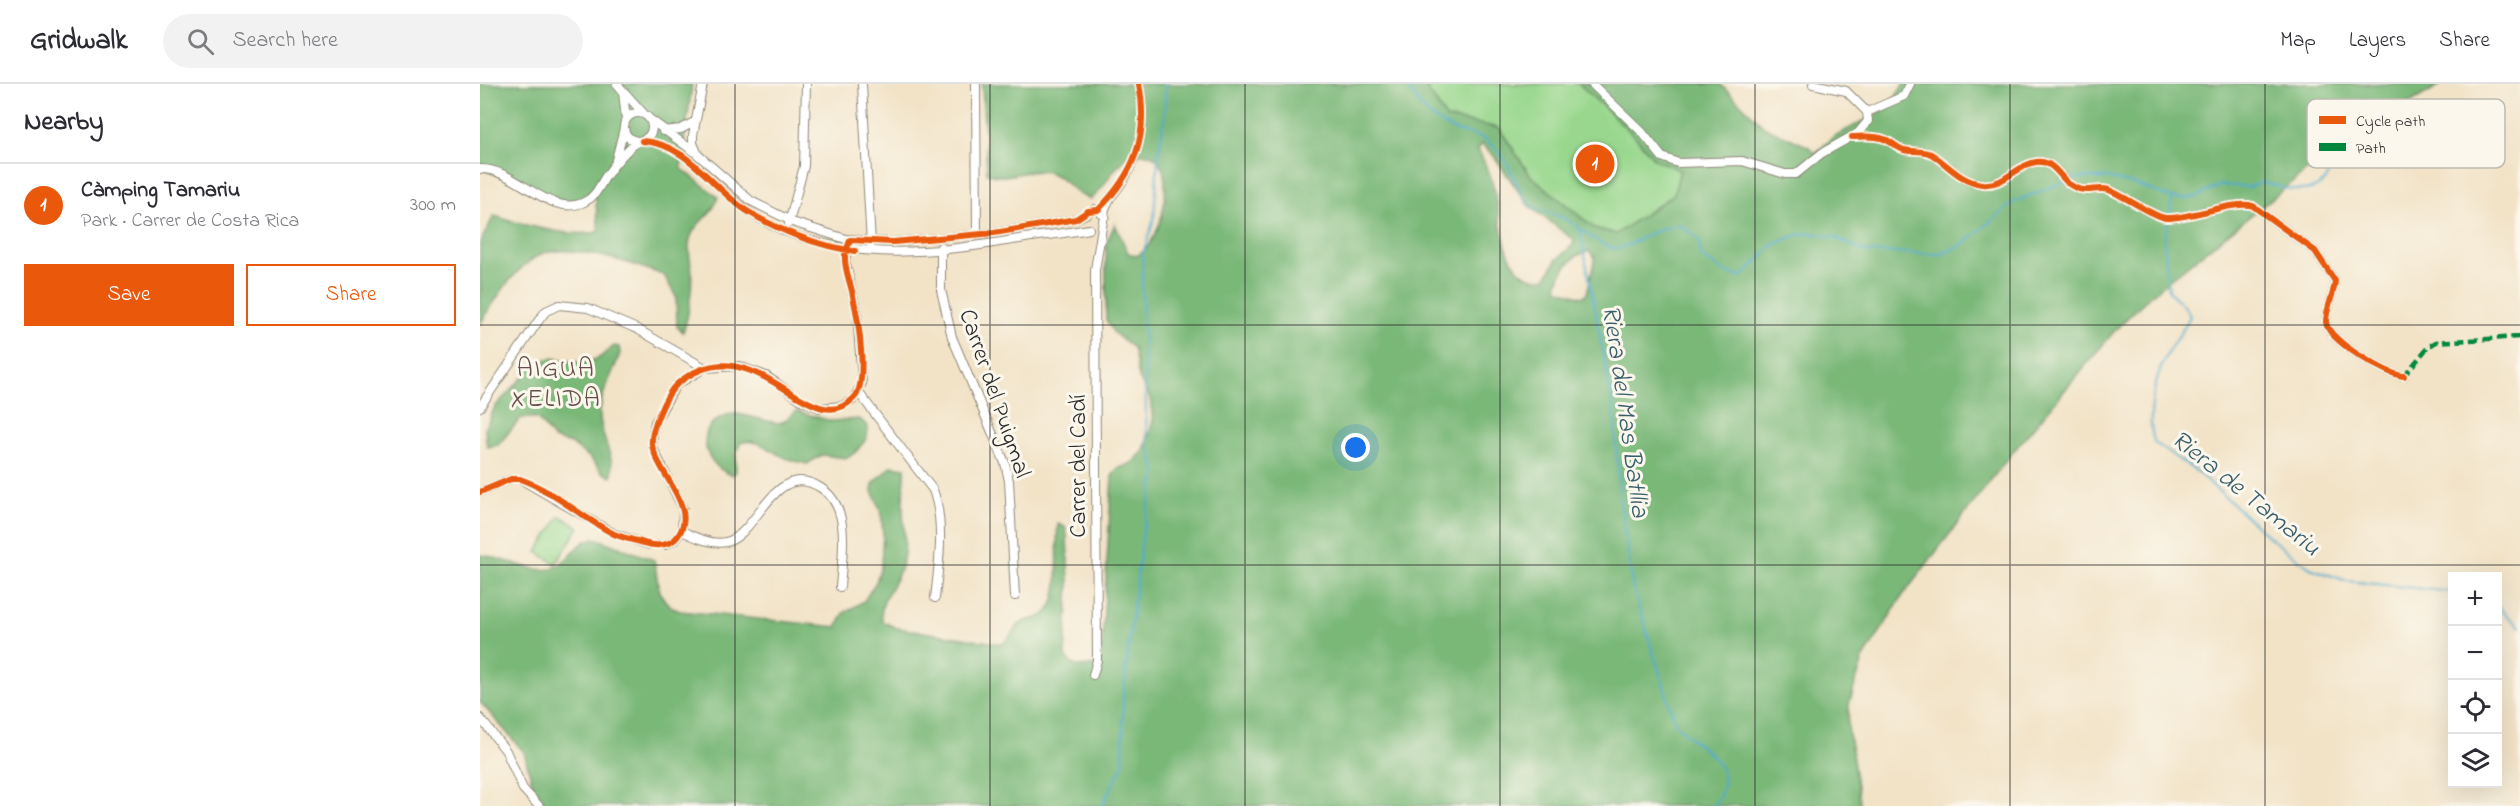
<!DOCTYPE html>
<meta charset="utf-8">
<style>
:root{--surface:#fff;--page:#f2f2f3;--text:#2b2b33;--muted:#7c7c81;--line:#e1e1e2;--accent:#ea580c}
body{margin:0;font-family:"Indie Flower",sans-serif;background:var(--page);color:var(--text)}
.controls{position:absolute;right:18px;bottom:18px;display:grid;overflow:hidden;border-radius:0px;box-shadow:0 6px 24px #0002}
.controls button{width:54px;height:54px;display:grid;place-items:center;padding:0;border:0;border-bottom:2px solid var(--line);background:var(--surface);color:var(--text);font:30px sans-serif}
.you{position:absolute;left:876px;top:364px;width:21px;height:21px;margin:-15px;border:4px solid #fff;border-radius:50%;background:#1a73e8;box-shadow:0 0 0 9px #1a73e833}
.badge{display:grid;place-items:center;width:39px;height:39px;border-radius:50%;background:var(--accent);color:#fff;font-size:20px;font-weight:700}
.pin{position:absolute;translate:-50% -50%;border:3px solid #fff;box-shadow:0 2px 6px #0006}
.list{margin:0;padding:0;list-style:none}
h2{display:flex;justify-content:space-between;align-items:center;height:78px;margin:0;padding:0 24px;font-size:26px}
h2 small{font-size:20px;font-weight:400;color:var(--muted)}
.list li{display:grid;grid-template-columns:39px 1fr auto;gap:18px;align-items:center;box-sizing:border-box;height:84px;padding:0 24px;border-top:2px solid var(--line)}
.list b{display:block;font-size:22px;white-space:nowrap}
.list p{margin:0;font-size:20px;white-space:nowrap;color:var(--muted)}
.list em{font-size:20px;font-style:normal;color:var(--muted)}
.actions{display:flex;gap:12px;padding:18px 24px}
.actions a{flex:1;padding:14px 0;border:2px solid var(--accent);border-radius:0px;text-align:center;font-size:21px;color:var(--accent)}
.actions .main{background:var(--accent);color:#fff}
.icon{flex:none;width:33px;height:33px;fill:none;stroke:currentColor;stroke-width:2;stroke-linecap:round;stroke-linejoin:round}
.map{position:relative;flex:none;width:2040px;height:722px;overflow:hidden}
header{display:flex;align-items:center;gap:36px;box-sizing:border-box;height:84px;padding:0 30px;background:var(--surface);border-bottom:2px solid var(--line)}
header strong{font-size:28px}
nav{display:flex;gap:33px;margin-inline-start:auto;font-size:21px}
.search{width:420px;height:54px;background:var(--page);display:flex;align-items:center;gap:15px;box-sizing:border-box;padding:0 21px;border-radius:33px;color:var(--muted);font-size:22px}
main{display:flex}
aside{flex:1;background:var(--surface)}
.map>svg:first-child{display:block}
.green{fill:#98d78d;stroke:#62815c;stroke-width:1.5}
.forest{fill:#7ab878;stroke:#527252;stroke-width:1.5;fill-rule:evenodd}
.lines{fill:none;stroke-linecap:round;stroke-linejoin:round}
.stream{stroke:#4fabcd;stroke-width:2}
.street-casing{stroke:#8e8779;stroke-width:10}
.street{stroke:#fff;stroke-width:8}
.quiet{stroke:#00873e;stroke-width:4.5;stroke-dasharray:9 4.5;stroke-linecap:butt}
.cycleway-casing{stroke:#fbf7ec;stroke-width:10}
.cycleway{stroke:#e8590c;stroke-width:6}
.grid{fill:none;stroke:#2b2b2b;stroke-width:1.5;stroke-opacity:0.55}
.labels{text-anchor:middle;stroke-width:6;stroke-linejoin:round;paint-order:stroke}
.street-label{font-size:24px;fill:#2b2b2b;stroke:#fbf7ec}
.neighbourhood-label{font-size:26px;letter-spacing:1.5px;fill:#665049;stroke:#fbf7ec}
.water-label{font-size:26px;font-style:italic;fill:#395e6c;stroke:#fbf7ec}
.key{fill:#fbf7ec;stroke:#bdbab2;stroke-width:1.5}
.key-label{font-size:16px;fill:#2b2b2b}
</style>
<header>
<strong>Gridwalk</strong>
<div class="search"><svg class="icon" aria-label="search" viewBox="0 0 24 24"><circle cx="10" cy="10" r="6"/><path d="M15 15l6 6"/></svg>Search here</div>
<nav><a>Map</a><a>Layers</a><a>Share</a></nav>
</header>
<main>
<aside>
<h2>Nearby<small></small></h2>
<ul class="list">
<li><span class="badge">1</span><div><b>Càmping Tamariu</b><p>Park · Carrer de Costa Rica</p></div><em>300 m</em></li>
</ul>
<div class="actions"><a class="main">Save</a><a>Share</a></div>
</aside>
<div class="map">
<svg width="2040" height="722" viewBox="0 0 2040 722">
<rect width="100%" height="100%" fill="#fbf7ec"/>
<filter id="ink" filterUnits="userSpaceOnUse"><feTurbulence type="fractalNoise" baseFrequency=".0167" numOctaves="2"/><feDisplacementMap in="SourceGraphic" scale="12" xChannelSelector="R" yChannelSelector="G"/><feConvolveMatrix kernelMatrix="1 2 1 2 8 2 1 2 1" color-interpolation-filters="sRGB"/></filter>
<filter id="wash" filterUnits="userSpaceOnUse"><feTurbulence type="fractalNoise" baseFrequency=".008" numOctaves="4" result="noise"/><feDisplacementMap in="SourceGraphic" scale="24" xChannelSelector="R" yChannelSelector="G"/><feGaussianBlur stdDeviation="1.35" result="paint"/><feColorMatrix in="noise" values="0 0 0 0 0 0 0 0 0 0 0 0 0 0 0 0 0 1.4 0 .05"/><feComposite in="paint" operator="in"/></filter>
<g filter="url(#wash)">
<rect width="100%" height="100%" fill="#f2e3c7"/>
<path class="green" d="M944,0h155l55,51 20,24 26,11 -6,24 -58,40 -22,-6 -64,-53 -31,-47 -53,-10z
M80,432l19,11 -23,37 -19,-12z"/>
<path class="forest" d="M0,0h212l-11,84 37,29c-4,18 -23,24 -28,42 -3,10 1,23 2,33 0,17 -3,44 -9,60l-6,-5 -1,-30 -12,-22c-28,-10 -97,-34 -125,-20 -27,15 -43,44 -59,69v-81l14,-27c29,9 76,22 105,16l-4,-37 -28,10 -44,-21 -43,-15z
M502,0h442l22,34 53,10 31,47 64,53 22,6 58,-40 6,-24 -26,-11 -20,-24 -55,-51h141l45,43 44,20 6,6 20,-17 53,-28 16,-24h538l-77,45 -41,28 -172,137 -35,34 -110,131 -104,136 -40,64 -14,45 -1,23 12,79h-1313l-13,-16 -10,-38 -44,-50v-147c21,1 61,23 78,11 14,-9 20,-25 37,-28l59,22c5,22 1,41 26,51l157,16 7,-14 20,-12 12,-19 5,-16 2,-32 -2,-23 -9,-20 1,-7 18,-18 14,2c1,12 -2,22 -2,33 -1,24 6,45 -3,69 -6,17 -24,34 -17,52l14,6 105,16c8,-5 10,-14 18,-20 7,-6 18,-4 25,-10 19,-14 10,-68 13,-90l7,3 2,8 2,49 -4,72c10,15 21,11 36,7l11,-187 5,-7 15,-6 12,-12 9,-30 -3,-23 -11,-20 -6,-30 -19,-15 -8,-13v-76l9,-20 13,29 8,3c34,-15 47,-125 -8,-98 -16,8 -22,30 -37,41 -18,-4 -25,-22 -43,-27 -21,-5 -41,10 -61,1zM1002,60l12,12 34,49 46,35 -1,5 -17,15 -10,18c-40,7 -45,-51 -49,-77 -3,-17 -11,-36 -19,-52zM1109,167l6,6 -8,36 -5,4 -25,-8c2,-18 15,-34 32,-38z
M134,262l5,1 1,6c-6,20 -20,39 -20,61 -1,23 17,45 11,63l-9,-5 -12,-14 -19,-14 -17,-5 -17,-21h-16l-23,27 -11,2 -2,-18 10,-22 41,-44 15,-5 33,5 15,-5z
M316,327l35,10 29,-2 8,8 -1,11 -12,15 -10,5 -23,-3 -15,9c-7,-2 -17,-3 -23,-7 -15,-6 -27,-20 -44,-14l-4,12v17l-4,3c-32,-11 -39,-55 0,-61 10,-1 34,7 45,9l6,-1z"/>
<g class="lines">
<path class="stream" d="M928,0c8,23 29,41 52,48 9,2 18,3 26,8 22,16 25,35 37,56 8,14 27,16 40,22 17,8 32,26 51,30 13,3 42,-24 68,-22l17,14 2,17 27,17 15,2 30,-31 24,-10 13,-2 24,4 32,15 76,2 21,-10 51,-42 50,-20
M1589,96l13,-2h25l30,7 35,13 13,1 14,-3 22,-11 28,2 15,-5c19,7 46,15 62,-2l5,-18 13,-18 43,-4
M1692,115l-8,43 5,49 16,16 5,9c-6,14 -17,26 -24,40 -11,22 -21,64 -11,87l45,31 70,64 40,30 37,13 105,11
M1100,145l33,177 7,93 13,89 42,134c17,26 70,39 39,84
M2018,523l22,20
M622,722l21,-42v-66l8,-73 12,-95 13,-57 -9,-33 -5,-154 1,-32 11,-35 4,-62 7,-45v-28"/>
</g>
</g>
<g filter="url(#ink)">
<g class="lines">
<defs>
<path id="street" d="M137,0l27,30
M382,0l9,160
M496,0l1,151
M1112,0l50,48 20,25 16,6 64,-2 43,13h11l26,-21 36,-20 10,-12 -1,-9
M1333,0l33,7 21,21
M143,8l3,27
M1387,28l37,-16 6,-12
M144 43a14 14 0 1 1 28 0a14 14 0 1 1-28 0Z
M171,36l45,33 55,48 44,22 51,16 47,3 101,-9 82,-14 19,-10 10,7
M183,47l18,-2 15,-8
M1372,53c10,0 21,-2 32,2 7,2 13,9 20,11 8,2 19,0 27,4 18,11 28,27 51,30 22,3 34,-19 54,-22 17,-2 23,14 33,22 18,12 25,2 40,6 13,5 47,28 57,28 24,1 69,-18 87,-12l62,45 20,30c-1,14 -9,27 -9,41 1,18 61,53 78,54
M162,57c44,2 70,46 104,69 83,57 186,44 279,28 21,-3 43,-5 64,-9
M218,71l-5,-12v-8l10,-51
M136,76l8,-32
M0,85c37,-1 71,52 106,32 10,-5 14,-16 20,-25 9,-13 19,-25 31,-34
M628,116c30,-32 40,-73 31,-116
M309,139l15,-57 2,-82
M461,163v43l11,47 53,126 4,18 6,115
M379,309l74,97c12,32 6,74 2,108
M0,323l59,-87 7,-9 13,-6 29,3 49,21 68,39 34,-2 27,10 37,25 16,7 23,-2 11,-6 9,-17 -5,-70 -12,-53 5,-20
M0,408l31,-13h9l95,55 34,11h16l10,-5 7,-9 1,-22 -31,-63 1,-13 2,-11 21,-37 29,-17
M202,447c13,6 29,14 44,11 32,-7 48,-84 95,-54 31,19 21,69 19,99
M613,591l4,-15 -2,-390 10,-61 5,-11
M0,634l26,33 17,38 16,17"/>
</defs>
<use href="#street" class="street-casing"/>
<use href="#street" class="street"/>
<path class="quiet" d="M1924,292l24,-29 8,-5 84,-5"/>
<defs>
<path id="cycleway" d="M1372,53c10,0 21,-2 32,2 7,2 13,9 20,11 8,2 19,0 27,4 18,11 28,27 51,30 22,3 34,-19 54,-22 17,-2 23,14 33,22 18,12 25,2 40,6 13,5 47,28 57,28 24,1 69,-18 87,-12l62,45 20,30c-1,14 -9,27 -9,41 1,18 61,53 78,54
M162,57c45,2 70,47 105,70 32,20 71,35 108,40
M0,408l31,-13h9c34,12 62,39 94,55 9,4 20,6 30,9 11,4 26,3 33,-6 23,-28 -20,-64 -25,-92 -2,-15 14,-51 25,-61 77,-64 133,61 177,14 15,-15 4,-80 -1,-102 -2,-12 -9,-27 -8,-40 0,-5 4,-10 5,-16l43,2 101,-9 82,-14 12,-8 10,-1c37,-37 51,-74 41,-126"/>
</defs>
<use href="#cycleway" class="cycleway-casing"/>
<use href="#cycleway" class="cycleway"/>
</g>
</g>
<path class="grid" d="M255,0v722M510,0v722M765,0v722M1020,0v722M1275,0v722M1530,0v722M1785,0v722M0,241h2040M0,481h2040"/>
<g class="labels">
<g class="street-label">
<text transform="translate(516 309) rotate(71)" y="8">Carrer del Puigmal</text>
<text transform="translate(597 382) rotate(-90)" y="8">Carrer del Cadí</text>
</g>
<g class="neighbourhood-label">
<text x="76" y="292">AIGUA<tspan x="76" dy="30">XELIDA</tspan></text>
</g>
<g class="water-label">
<text transform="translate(1147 327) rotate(82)" y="9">Riera del Mas Batllia</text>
<text transform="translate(1767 408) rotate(39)" y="9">Riera de Tamariu</text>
</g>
</g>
<rect x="1827" y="15" width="198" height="69" rx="9" class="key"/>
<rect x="1839" y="32" width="27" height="8" fill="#e8590c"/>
<rect x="1839" y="59" width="27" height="8" fill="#00873e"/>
<g class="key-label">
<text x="1876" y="42">Cycle path</text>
<text x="1876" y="69">Path</text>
</g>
</svg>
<div class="controls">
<button>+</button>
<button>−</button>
<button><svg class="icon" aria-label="locate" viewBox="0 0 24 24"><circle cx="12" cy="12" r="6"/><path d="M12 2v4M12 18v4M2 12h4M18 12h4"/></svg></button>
<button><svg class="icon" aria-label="layers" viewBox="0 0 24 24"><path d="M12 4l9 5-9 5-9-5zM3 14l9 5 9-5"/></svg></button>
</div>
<div class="you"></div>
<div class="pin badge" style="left:1115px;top:80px">1</div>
</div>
</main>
